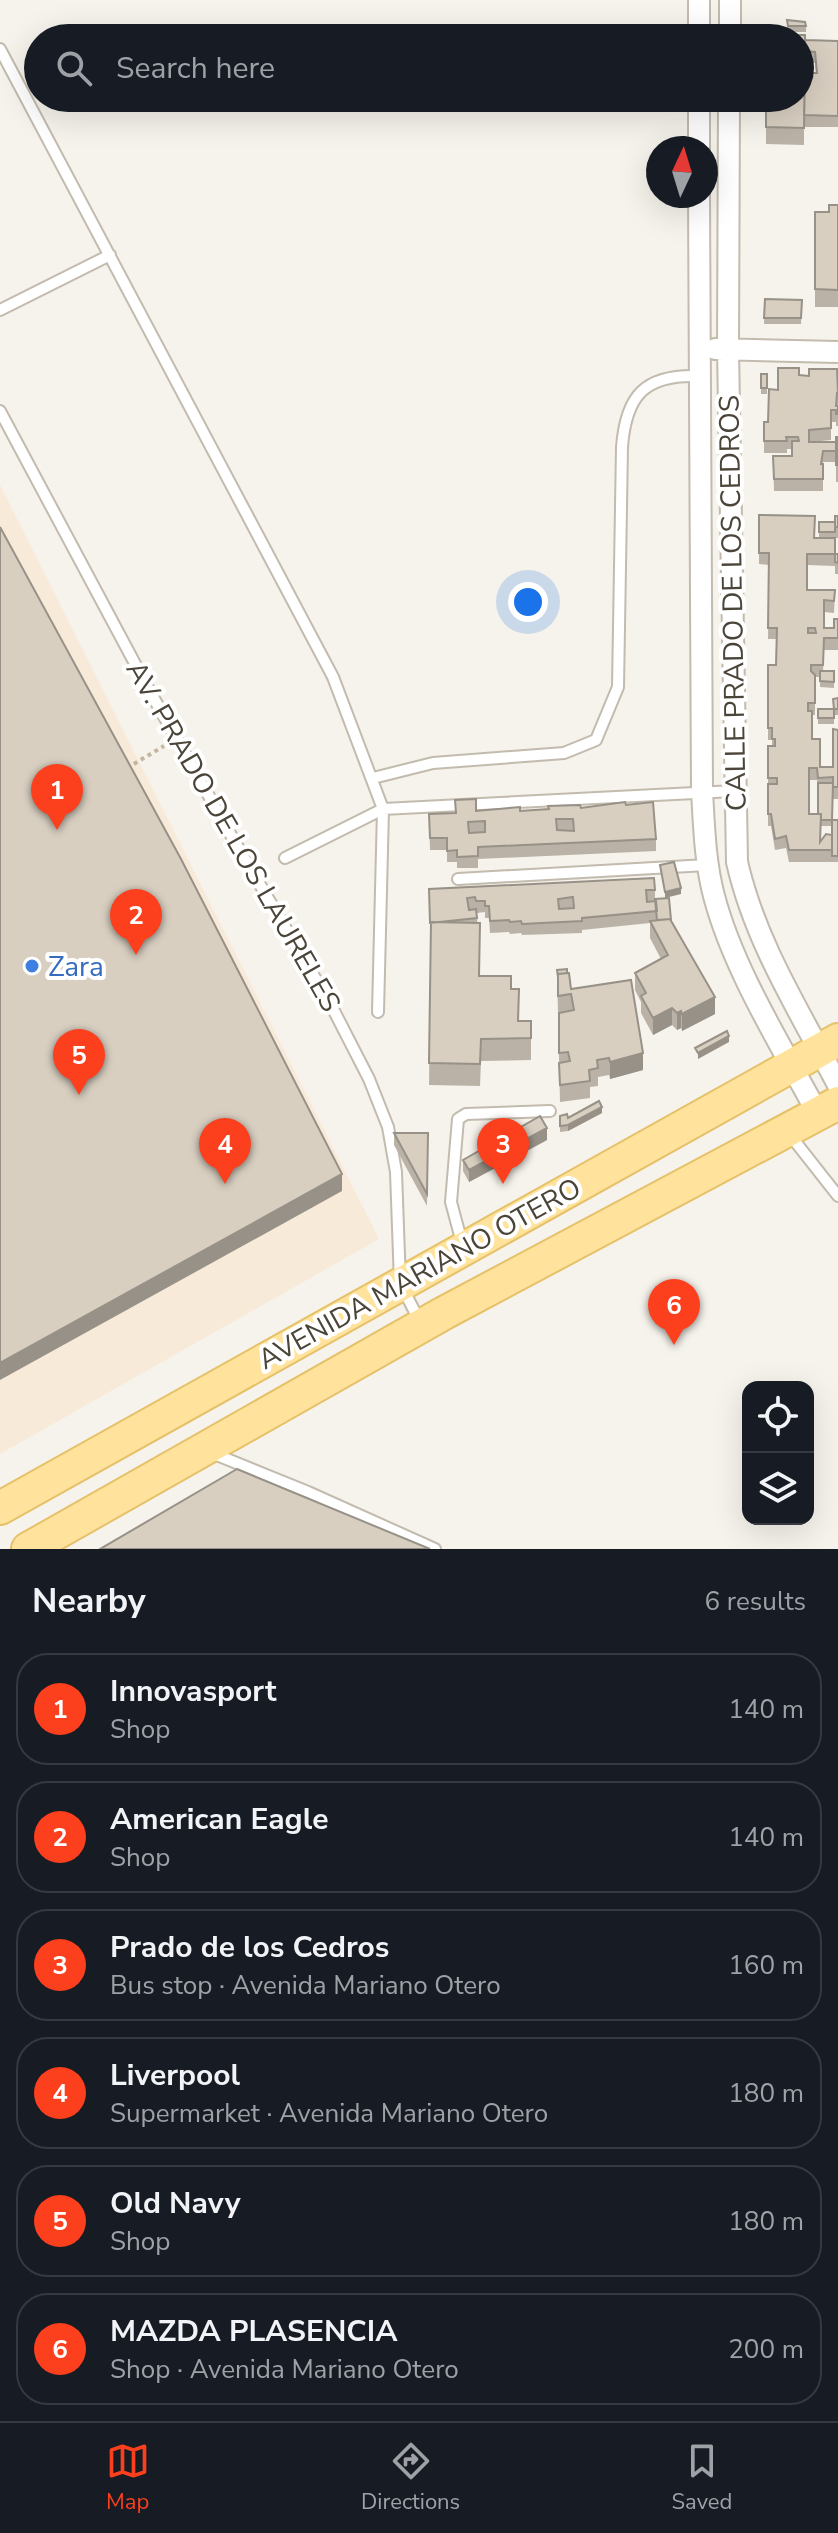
<!DOCTYPE html>
<meta charset="utf-8">
<style>
:root{--surface:#171b24;--page:#242831;--text:#f1f3f6;--muted:#9ea1a6;--line:#363941;--accent:#fc3f1d}
body{margin:0;font-family:"Nunito Sans",sans-serif;background:var(--page);color:var(--text)}
.controls{position:absolute;right:24px;bottom:24px;display:grid;overflow:hidden;border-radius:16px;box-shadow:0 8px 32px #0002}
.controls button{width:72px;height:72px;display:grid;place-items:center;padding:0;border:0;border-bottom:2px solid var(--line);background:var(--surface);color:var(--text);font:40px sans-serif}
.compass{position:absolute;left:646px;top:136px;width:72px;height:72px;border-radius:50%;background:var(--surface);box-shadow:0 8px 32px #0002;rotate:4deg}
.you{position:absolute;left:528px;top:602px;width:28px;height:28px;margin:-20px;border:6px solid #fff;border-radius:50%;background:#1a73e8;box-shadow:0 0 0 12px #1a73e833}
.badge{display:grid;place-items:center;width:52px;height:52px;border-radius:50%;background:var(--accent);color:#fff;font-size:26px;font-weight:700}
.pin{position:absolute;translate:-50% -66px;filter:drop-shadow(0 2px 4px #0008)}
.pin::after{content:'';position:absolute;top:42px;width:28px;height:24px;background:inherit;clip-path:polygon(0 0,100% 0,50% 100%)}
.list{margin:0;padding:0;list-style:none}
h2{display:flex;justify-content:space-between;align-items:center;height:104px;margin:0;padding:0 32px;font-size:34px}
h2 small{font-size:26px;font-weight:400;color:var(--muted)}
.list li{display:grid;grid-template-columns:52px 1fr auto;gap:24px;align-items:center;box-sizing:border-box;height:112px;margin:0 16px 16px;padding:0 16px;border:2px solid var(--line);border-radius:32px}
.list b{display:block;font-size:30px;white-space:nowrap}
.list p{margin:0;font-size:26px;white-space:nowrap;color:var(--muted)}
.list em{font-size:26px;font-style:normal;color:var(--muted)}
.icon{flex:none;width:44px;height:44px;fill:none;stroke:currentColor;stroke-width:2;stroke-linecap:round;stroke-linejoin:round}
.map{position:relative;flex:none;width:838px;height:1549px;overflow:hidden}
.search{position:absolute;background:var(--surface);box-shadow:0 8px 32px #0002;left:24px;right:24px;top:24px;height:88px;display:flex;align-items:center;gap:20px;box-sizing:border-box;padding:0 28px;border-radius:44px;color:var(--muted);font-size:30px}
.sheet{height:872px;background:var(--surface)}
nav{display:flex;justify-content:space-around;align-items:center;box-sizing:border-box;height:112px;border-top:2px solid var(--line);background:var(--surface);font-size:22px;color:var(--muted)}
nav a{display:grid;justify-items:center;gap:4px}
nav .on{color:var(--accent)}
.map>svg:first-child{display:block}
.commercial{fill:#f7ead8}
.lines{fill:none;stroke-linecap:round;stroke-linejoin:round}
.lane-casing{stroke:#c2bbae;stroke-width:14}
.street-casing{stroke:#c2bbae;stroke-width:24}
.primary-casing{stroke:#e6c16a;stroke-width:36}
.path{stroke:#c4b79f;stroke-width:4;stroke-dasharray:4 4;stroke-linecap:butt}
.lane{stroke:#fff;stroke-width:10}
.street{stroke:#fff;stroke-width:20}
.primary{stroke:#ffe39c;stroke-width:32}
.wall{fill:#bab2a6;fill-rule:evenodd}
.shaded-wall{fill:#979187}
.building{fill:#d8cfc1;stroke:#979187;stroke-width:2;fill-rule:evenodd}
.shop-dot{fill:#3f7fe0;stroke:#fff;stroke-width:3}
.labels{text-anchor:middle;stroke-width:8;stroke-linejoin:round;paint-order:stroke}
.street-label{font-size:28px;fill:#4b4439;stroke:#fff}
.shop-label{font-size:28px;fill:#366cbe;stroke:#fff;text-anchor:start}
</style>
<div class="map">
<svg width="838" height="1549" viewBox="0 0 838 1549">
<rect width="100%" height="100%" fill="#f6f3ec"/>
<path class="commercial" d="M0,485l379,754 -379,215z"/>
<g class="lines">
<defs>
<path id="lane" d="M0,49l333,628 50,132 -5,203
M0,310l110,-55
M0,411l148,277 88,156 95,161 38,74 19,48 8,45 4,111 19,37
M373,778l60,-15 131,-10 32,-13 22,-53 4,-240c4,-52 23,-73 77,-71
M285,858l98,-49 351,-18
M458,879l249,-14
M790,1135l48,61
M462,1243l-11,-41 7,-83 8,-5 84,-3
M212,1453l96,39 127,57"/>
<path id="street" d="M699,38v-38
M730,38v-38
M729,98l-1,252 9,512c18,80 63,150 101,223
M699,148v-50
M699,196l3,595c2,35 3,71 12,105 19,73 68,151 104,218
M715,349l123,3"/>
<path id="primary" d="M0,1508l838,-468
M28,1549l416,-236 394,-210"/>
</defs>
<use href="#lane" class="lane-casing"/>
<use href="#street" class="street-casing"/>
<use href="#primary" class="primary-casing"/>
<path class="path" d="M127,768l37,-22"/>
<use href="#lane" class="lane"/>
<use href="#street" class="street"/>
<use href="#primary" class="primary"/>
</g>
<path class="wall" d="M787,20l19,6v6h-18z
M805,35v11l33,-5v86h-34v18l-38,-1v-46l39,-25h11l-1,-10h-10v-2h-5v-23z
M838,205v102h-23v-95h14z
M765,299l37,1 -1,24h-37z
M761,374h6v20h-6z
M799,375l39,5v25l-1,1h1v20h-2v-4h-5v18l-20,2h25l2,-5v45h-2v-20h-13v29h-49l-1,-35h19v-7h-5v4h-23v-31h4l10,-32z
M759,515l56,23h4v-6l16,-10 3,-6v22h-3v17l3,-1v20h-3v-8l-28,-1v25h28l-1,23 -10,-1v16h10l4,-9v31h-14l-1,21h11v17l-14,-1v-10h-5v38h-3v24l8,28h13l5,-37v69h-5l-1,21h6v42h-49l-3,-14 -11,2 -4,-24h-3v-80h4v-6h-4v-75h8l1,-26h-9l1,-74 -10,-1zM809,780h8l1,34h-9zM821,826h11v9l-11,7z
M838,698v17h-4v9h-16v-15h15z
M626,805l30,34v12l-178,8v9h-21v-6h-10v-12h-17l-1,-36 47,-3h44z
M429,889l226,1v11l16,19 44,94 -33,17 -1,-3 -4,2 -5,-5 -19,10 -12,-22v-11l-6,-12v-17l26,-14 -11,-21v-15l-68,7v3l-60,2 -1,-2 -11,1 -1,-2 -19,1 -1,-15h-4v-6l-8,1 2,63 32,13 7,32h13v39l-50,1 -1,25 -51,-1 2,-150z
M557,970l14,19 72,81 -33,9 -1,-4 -11,2v9l-8,1v11l-30,4z
M602,1113l-34,18 -8,1v-16l8,2z
M394,1133h34l-1,73 -33,-61z
M547,1140l-78,42 -6,-11v-11z"/>
<path class="shaded-wall" d="M681,888v6l-16,4v-6z
M715,997v17l-33,17v-17z
M672,1008v17l-19,10v-17z
M681,1011v17l-4,2v-17z
M729,1036v6l-31,17v-6z
M643,1053v17l-33,9v-17z
M602,1107v6l-34,18v-6z
M547,1128v12l-78,42v-12z
M342,1174v17l-342,189v-17z"/>
<path class="building" d="M787,20l18,2 1,4h-18z
M767,35h38v9h-5v-6h-33z
M805,40l33,1v75l-34,-1 1,-42h12l-2,-21 -10,-1z
M800,67l5,1 -1,60 -38,-1v-29h34z
M829,205h9v85l-23,-1v-77h14z
M765,299l37,1 -1,18h-37z
M778,368h21v7l10,1v-7h28l1,24h-1l-1,13h2v8h-2v-4h-5v18l-22,2v12h27v9h-13l-2,13h2v15h-49l-1,-23h19v-15h7l-1,-4h-12l1,4h-23v-19h4l1,-33 9,1z
M761,374h6v14h-6z
M836,437h2v28h-2z
M759,515l56,1 -1,22h21v16h-28v36h28l-1,11 -10,-1v28h10v-9h4v19h-14l-1,27h-12v6l4,4v28h-7v8h4v28h8v28h13v-38l5,1v57h-5v-10l-15,1 -1,-10h-8v46h12l-1,28 6,-8 6,1v15h-43l-3,-14 -11,3 -4,-25h-3v-30h9v-6h-9v-32h7v-7h-3v-11h-4v-63h8l1,-37h-9l1,-75h-10zM808,628h7l1,5h-8z
M835,516h3v11h-3z
M819,522h16v10h-16z
M0,527l181,332 161,315 -342,189z
M835,554h3v9l-3,-1z
M820,671h14v11l-14,-1z
M838,698v11h-4l-1,-10z
M818,709h16v9h-16z
M818,783h15l-1,37h-11v-6h-3z
M476,799v12l44,-4v4l29,-2 -1,-3 32,-1 1,3 44,-6 1,3 27,-3 3,37 -178,8v9l-21,1v-7l-10,1v-13h-17l-1,-24 27,-1 -1,-13zM556,819h17l1,12 -17,-1zM485,821v11l-16,1 -1,-11z
M832,820h6v36h-6z
M674,862l7,26 -16,4 -5,-27z
M654,878l1,12h-9l1,12 9,-1 1,10 -75,7v3l-60,3 -1,-3 -11,1 -1,-2 -19,1 -1,-15h-4v-5h-9l-1,-4 -8,1 2,12 7,-1 1,9 -47,5 -1,-34zM573,897l1,11 -15,1 -1,-10z
M669,898l2,22 -1,-1 -13,1 -2,-21z
M670,919l45,78 -33,17 -1,-3 -4,2 -5,-5 -19,10 -12,-22 5,-3 -11,-20 33,-18 -18,-34z
M431,922l49,1 -1,53h32v13h8l-1,32h13v17l-50,1 -1,25 -51,-1z
M567,969v4l-9,1v3l-1,-7z
M569,973l2,16 60,-9 12,73 -33,9 -1,-4 -12,2 1,8 -9,2 1,11 -30,4 -1,-22 11,-2 -2,-9 -9,1v-40l15,-3 -3,-16 -13,2v-22z
M727,1031l2,5 -31,17 -3,-5z
M599,1101l3,6 -34,18 -8,1v-10l7,-2 1,4z
M540,1116l7,12 -78,42 -6,-10z
M394,1133h34l-1,61z
M237,1469l193,80h-330z"/>
<circle class="shop-dot" cx="32" cy="966" r="8"/>
<g class="labels">
<g class="street-label">
<text transform="translate(732 603) rotate(-91)" y="10">CALLE PRADO DE LOS CEDROS</text>
<text transform="translate(234 836) rotate(60)" y="10">AV. PRADO DE LOS LAURELES</text>
<text transform="translate(419 1273) rotate(-29)" y="10">AVENIDA MARIANO OTERO</text>
</g>
<g class="shop-label">
<text x="48" y="976">Zara</text>
</g>
</g>
</svg>
<div class="controls">
<button><svg class="icon" aria-label="locate" viewBox="0 0 24 24"><circle cx="12" cy="12" r="6"/><path d="M12 2v4M12 18v4M2 12h4M18 12h4"/></svg></button>
<button><svg class="icon" aria-label="layers" viewBox="0 0 24 24"><path d="M12 4l9 5-9 5-9-5zM3 14l9 5 9-5"/></svg></button>
</div>
<svg class="compass" viewBox="-18 -18 36 36"><path d="M0-13l5 13h-10z" fill="#e53935"/><path d="M0 13l5-13h-10z" fill="#9ea1a6"/></svg>
<div class="you"></div>
<div class="pin badge" style="left:57px;top:830px">1</div>
<div class="pin badge" style="left:136px;top:955px">2</div>
<div class="pin badge" style="left:503px;top:1184px">3</div>
<div class="pin badge" style="left:225px;top:1184px">4</div>
<div class="pin badge" style="left:79px;top:1095px">5</div>
<div class="pin badge" style="left:674px;top:1345px">6</div>
<div class="search"><svg class="icon" aria-label="search" viewBox="0 0 24 24"><circle cx="10" cy="10" r="6"/><path d="M15 15l6 6"/></svg>Search here</div>
</div>
<section class="sheet">
<h2>Nearby<small>6 results</small></h2>
<ul class="list">
<li><span class="badge">1</span><div><b>Innovasport</b><p>Shop</p></div><em>140 m</em></li>
<li><span class="badge">2</span><div><b>American Eagle</b><p>Shop</p></div><em>140 m</em></li>
<li><span class="badge">3</span><div><b>Prado de los Cedros</b><p>Bus stop · Avenida Mariano Otero</p></div><em>160 m</em></li>
<li><span class="badge">4</span><div><b>Liverpool</b><p>Supermarket · Avenida Mariano Otero</p></div><em>180 m</em></li>
<li><span class="badge">5</span><div><b>Old Navy</b><p>Shop</p></div><em>180 m</em></li>
<li><span class="badge">6</span><div><b>MAZDA PLASENCIA</b><p>Shop · Avenida Mariano Otero</p></div><em>200 m</em></li>
</ul>
</section>
<nav>
<a class="on"><svg class="icon" aria-label="map" viewBox="0 0 24 24"><path d="M3 6l6-2 6 2 6-2v14l-6 2-6-2-6 2zM9 4v14M15 6v14"/></svg>Map</a>
<a><svg class="icon" aria-label="directions" viewBox="0 0 24 24"><path d="M12 3l9 9-9 9-9-9zM9 14v-3h6M13 9l2 2-2 2"/></svg>Directions</a>
<a><svg class="icon" aria-label="saved" viewBox="0 0 24 24"><path d="M7 4h10v16l-5-4-5 4z"/></svg>Saved</a>
</nav>
